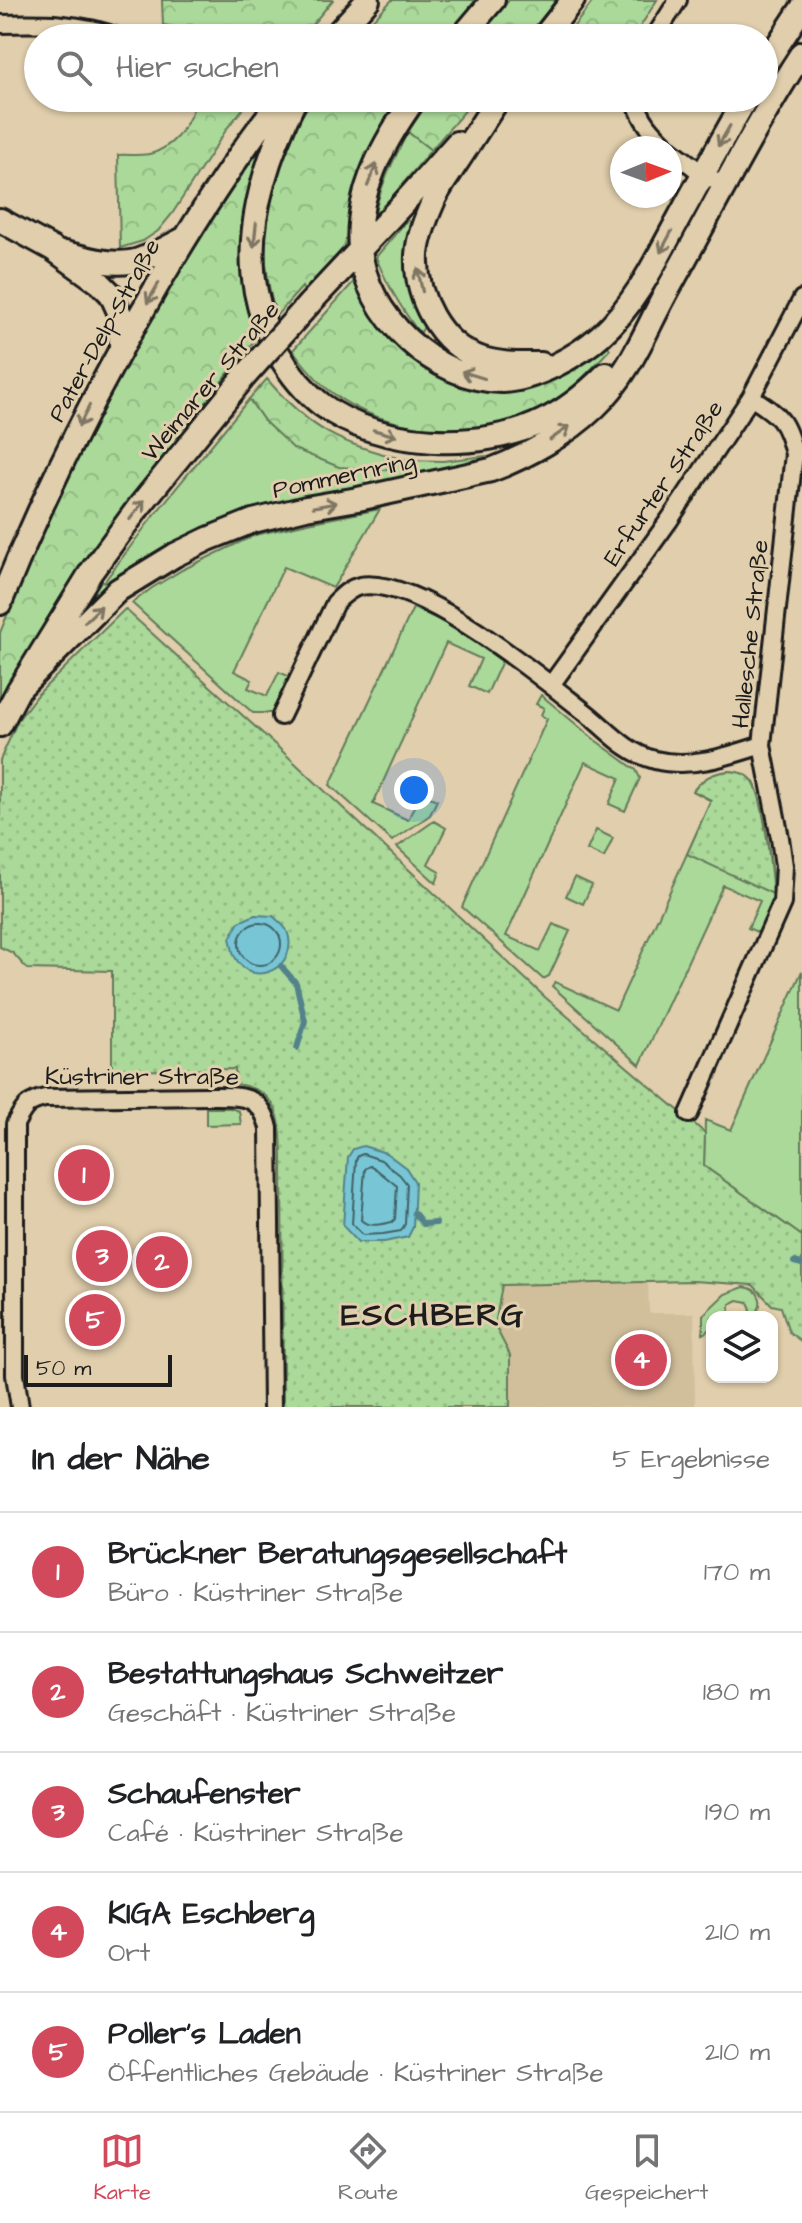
<!DOCTYPE html>
<html lang="de">
<meta charset="utf-8">
<style>
:root{--surface:#fff;--page:#f6f6f6;--text:#202124;--muted:#757577;--line:#e0e0e0;--accent:#d1495b}
body{margin:0;font-family:"Architects Daughter",sans-serif;background:var(--page);color:var(--text)}
.controls{position:absolute;right:24px;bottom:24px;display:grid;overflow:hidden;border-radius:16px;box-shadow:0 2px 6px #0004}
.controls button{width:72px;height:72px;display:grid;place-items:center;padding:0;border:0;border-bottom:2px solid var(--line);background:var(--surface);color:var(--text);font:40px sans-serif}
.compass{position:absolute;left:610px;top:136px;width:72px;height:72px;border-radius:50%;background:var(--surface);box-shadow:0 2px 6px #0004;rotate:89deg}
.scale{position:absolute;left:24px;bottom:20px;width:148px;box-sizing:border-box;padding-left:8px;border:4px solid #1c1c1c;border-top:0;font-size:22px;line-height:28px;white-space:nowrap;color:#1c1c1c;-webkit-text-stroke:6px #e0ceac;paint-order:stroke}
.you{position:absolute;left:414px;top:790px;width:28px;height:28px;margin:-20px;border:6px solid #fff;border-radius:50%;background:#1a73e8;box-shadow:0 0 0 12px #1a73e833}
.badge{display:grid;place-items:center;width:52px;height:52px;border-radius:50%;background:var(--accent);color:#fff;font-size:26px;font-weight:700}
.pin{position:absolute;translate:-50% -50%;border:4px solid #fff;box-shadow:0 2px 8px #0006}
.list{margin:0;padding:0;list-style:none}
h2{display:flex;justify-content:space-between;align-items:center;height:104px;margin:0;padding:0 32px;font-size:34px}
h2 small{font-size:26px;font-weight:400;color:var(--muted)}
.list li{display:grid;grid-template-columns:52px 1fr auto;gap:24px;align-items:center;box-sizing:border-box;height:120px;padding:0 32px;border-top:2px solid var(--line)}
.list b{display:block;font-size:30px;white-space:nowrap}
.list p{margin:0;font-size:26px;white-space:nowrap;color:var(--muted)}
.list em{font-size:26px;font-style:normal;color:var(--muted)}
.icon{flex:none;width:44px;height:44px;fill:none;stroke:currentColor;stroke-width:2;stroke-linecap:round;stroke-linejoin:round}
.map{position:relative;flex:none;width:802px;height:1407px;overflow:hidden}
.search{position:absolute;background:var(--surface);box-shadow:0 2px 6px #0004;left:24px;right:24px;top:24px;height:88px;display:flex;align-items:center;gap:20px;box-sizing:border-box;padding:0 28px;border-radius:44px;color:var(--muted);font-size:30px}
.sheet{height:704px;background:var(--surface)}
nav{display:flex;justify-content:space-around;align-items:center;box-sizing:border-box;height:112px;border-top:2px solid var(--line);background:var(--surface);font-size:22px;color:var(--muted)}
nav a{display:grid;justify-items:center;gap:4px}
nav .on{color:var(--accent)}
.map>svg:first-child{display:block}
.built{fill:#d1bf9b}
.green{fill:#aad999;stroke:#637a5a;stroke-width:2}
.forest{fill:url(#forest-crowns);stroke:#637a5a;stroke-width:2}
.park{fill:url(#park-dots);stroke:#637a5a;stroke-width:2}
.water{fill:#78c6d5;stroke:#53828b;stroke-width:2}
.lines{fill:none;stroke-linecap:round;stroke-linejoin:round}
.shore{stroke:#416066;stroke-width:2}
.stream{stroke:#53828b;stroke-width:6}
.street-casing{stroke:#1c1c1c;stroke-width:22}
.secondary-casing{stroke:#1c1c1c;stroke-width:28}
.street{stroke:#e0ceac;stroke-width:16}
.secondary{stroke:#e0ceac;stroke-width:22}
.secondary-bridge-casing{stroke:#1c1c1c;stroke-width:28;stroke-linecap:butt}
.secondary-bridge{stroke:#e0ceac;stroke-width:22}
.oneway{stroke:#7e7564}
.labels{text-anchor:middle;stroke-width:6;stroke-linejoin:round;paint-order:stroke}
.street-label{font-size:24px;fill:#1c1c1c;stroke:#e0ceac}
.district-label{font-size:32px;font-weight:bold;letter-spacing:2px;fill:#1c1c1c;stroke:#e0ceac}
</style>
<div class="map">
<svg width="802" height="1407" viewBox="0 0 802 1407">
<defs>
<pattern id="forest-crowns" width="20" height="18" patternUnits="userSpaceOnUse" patternTransform="scale(2)"><rect width="20" height="18" fill="#aad999"/><path d="M2 6a3 3 0 1 1 6 0M12 15a3 3 0 1 1 6 0" fill="none" stroke="#92ba83"/></pattern>
<pattern id="park-dots" width="8" height="8" patternUnits="userSpaceOnUse" patternTransform="scale(2)"><rect width="8" height="8" fill="#aad999"/><path d="M2 2h.1M6 6h.1" fill="none" stroke="#92ba83" stroke-width="1.8" stroke-linecap="round"/></pattern>
</defs>
<rect width="100%" height="100%" fill="#e0ceac"/>
<filter id="ink" filterUnits="userSpaceOnUse"><feTurbulence type="fractalNoise" baseFrequency=".0125" numOctaves="2"/><feDisplacementMap in="SourceGraphic" scale="16" xChannelSelector="R" yChannelSelector="G"/><feConvolveMatrix kernelMatrix="1 2 1 2 8 2 1 2 1" color-interpolation-filters="sRGB"/></filter>
<g filter="url(#ink)">
<path class="built" d="M648,1282l1,31h45l1,94h-185v-52l-15,-29 6,-41z"/>
<path class="green" d="M408,132l23,18 -57,69c5,-32 19,-58 34,-87z
M407,220l3,2c-8,39 -7,70 14,105l-3,5 -4,-2c-17,-24 -31,-46 -41,-73z
M249,399l16,23 118,48 24,-10 36,1 42,-5 1,3 -18,6 -163,31 -56,13 -79,34 -32,19 -41,32 -4,-4 7,-11 4,3 47,-63z
M380,509l-47,79 -49,-21 -50,104 18,9 -4,8 19,8 12,-24 14,6 -16,35h-24l-121,-110 20,-15 30,-18 73,-35 53,-12z
M413,608c27,13 73,29 89,53l-15,33 -18,-8 12,-27 -35,-16 -73,161 35,16 12,-27 17,7 -7,15 -38,26 -62,-56z
M541,695l54,45 41,30 4,8 -15,33 -16,-7 11,-26 -35,-16 -79,174 34,15 13,-27 17,7 -21,45 -6,3 -81,-72 85,-188 -6,-4 3,-7 -8,-4z
M729,771c9,1 16,2 23,9 11,11 22,99 21,118 -1,12 -7,24 -12,36l-13,-6 12,-27 -37,-16 -83,180 -88,-79 3,-4 61,28 95,-209 -18,-10c10,-13 19,-18 36,-20z
M434,821l12,7 -18,36 12,8 -4,11 -39,-36z
M596,830l17,8 -9,20 -17,-8z
M575,877l17,8 -9,19 -17,-8z
M802,971v265l-98,-70 1,-46 26,10z
M206,1108h24l9,3 2,13 -35,1z
M744,1287c18,2 21,18 9,30h-4l2,-8 -3,-7 -10,-2 -8,4v13h-18v11l-9,6v-19l22,-21z"/>
<path class="forest" d="M162,0h171l-32,38h-99v-7l-39,-6z
M392,0h85l-32,38h-90z
M509,0h47l-30,38h-49z
M594,0h63l-24,38h-68z
M197,98h55l-24,29 -56,87 -14,17 -15,10 -23,7 -2,-93c11,-1 28,2 38,-3 23,-10 34,-31 41,-54z
M314,98h87l-38,65 -9,23 -9,60 -41,45 -2,-4 -26,29c-15,-52 -14,-94 2,-146 3,-10 5,-21 9,-30 7,-15 18,-28 27,-42z
M431,98h45l-45,52 -23,-18z
M269,131c-13,38 -29,101 -28,141 1,23 8,46 14,68 -23,26 -42,54 -63,81 -38,48 -78,95 -111,146 -29,44 -56,90 -81,136v-70l41,-103 57,-117 104,-190z
M358,277l44,72 36,27 42,13h40l31,-9 25,-13 30,-23 4,5c-21,23 -42,46 -69,61 -56,33 -161,23 -211,-19 -15,-12 -26,-26 -37,-41z
M267,379c44,52 75,66 140,81l-23,10 -45,-3 -45,-18 -29,-27 -16,-23z"/>
<path class="park" d="M125,609l156,141 265,248 159,135 -1,33 98,70v106l-13,-10 -8,-25 -9,-2 -19,-20 -60,-4 -191,4 -7,41 15,29v52h-227l-1,-248c-1,-39 -1,-68 -46,-75l-1,-15 -123,2v-100l-85,-2 -14,-16 -13,-6v-187l18,-40 18,-24z
M729,771c9,1 17,2 23,9 12,13 19,93 21,114l-86,-40 24,-54 -18,-9c10,-13 19,-18 36,-20z"/>
<path class="water" d="M255,915l18,1c4,4 12,10 14,15 14,34 -34,61 -52,26 -3,-5 -3,-13 -5,-19l9,-16z
M363,1146l23,7 20,15 9,14 -2,45 -5,10 -24,5h-26l-15,-16 5,-69 5,-8z"/>
<g class="lines">
<path class="shore" d="M239 944a21 21 0 1 1 42 0a21 21 0 1 1-42 0Z
M363,1154l18,6 19,15 7,9 -2,40 -4,7 -18,3 -20,1 -11,-11 4,-64 2,-4z
M370,1166l6,3 21,17 -2,33 -3,3c-10,2 -23,6 -31,-2l4,-51z"/>
<path class="stream" d="M281,966l15,17 9,38 -8,27
M414,1213l9,11 13,-1
M794,1262l8,2"/>
<defs>
<path id="street" d="M0,24c41,-1 81,-2 120,14
M654,38l24,-38
M635,98c5,22 18,35 34,50
M670,149l33,25 22,12
M551,685l119,-166 81,-122 51,-98
M281,716l54,-113c7,-7 15,-15 25,-17 59,-10 179,90 225,126 22,17 41,41 70,48 36,9 73,-4 107,-15
M689,1114l93,-211 2,-37 -4,-28 -18,-93 32,-291c-8,-34 -14,-38 -43,-57
M20,1407l-5,-32v-251c9,-16 11,-22 30,-26l166,-2c30,0 50,-2 58,32l3,279"/>
<path id="secondary" d="M333,38l35,-38
M461,38l32,-38
M543,38l30,-38
M764,66l38,-58
M296,98c-28,57 -53,129 -40,194 8,42 31,86 66,113 57,43 159,47 221,16 24,-11 45,-29 63,-47
M415,98c-31,43 -60,95 -55,150 5,67 76,134 143,133 31,-1 75,-25 98,-46 37,-33 59,-83 83,-126 20,-37 41,-74 62,-111
M499,98c-15,22 -29,45 -44,67 -7,12 -17,24 -22,37 -7,16 -15,35 -16,53 -2,41 22,89 63,103 20,7 40,6 61,6
M0,220l53,29 47,34 11,11 9,20 1,32
M65,253c21,5 43,12 65,9 19,-3 37,-15 54,-23
M309,304l92,-98 56,-63
M0,603c45,-112 95,-212 157,-317 38,-65 78,-129 125,-188
M19,689l99,-99 57,-35 33,-16 45,-18 53,-13 52,-9 133,-29c37,-14 76,-36 104,-63 34,-32 50,-75 71,-114 45,-80 86,-163 136,-240
M0,725l19,-36 72,-117 47,-64 106,-131"/>
</defs>
<use href="#street" class="street-casing"/>
<use href="#secondary" class="secondary-casing"/>
<use href="#street" class="street"/>
<use href="#secondary" class="secondary"/>
<defs>
<path id="secondary-bridge" d="M244,377l65,-73"/>
</defs>
<use href="#secondary-bridge" class="secondary-bridge-casing"/>
<use href="#secondary-bridge" class="secondary-bridge"/>
</g>
<defs><path id="oneway-shaft" d="M-6 0H5M1.5-3L5.5 0L1.5 3" fill="none" stroke-width="1.6" stroke-linecap="round" stroke-linejoin="round" transform="scale(2)"/></defs>
<g class="oneway">
<use href="#oneway-shaft" transform="translate(724 136) rotate(120)"/>
<use href="#oneway-shaft" transform="translate(372 175) rotate(-68)"/>
<use href="#oneway-shaft" transform="translate(255 235) rotate(96)"/>
<use href="#oneway-shaft" transform="translate(666 242) rotate(118)"/>
<use href="#oneway-shaft" transform="translate(420 280) rotate(-102)"/>
<use href="#oneway-shaft" transform="translate(153 293) rotate(120)"/>
<use href="#oneway-shaft" transform="translate(473 375) rotate(-163)"/>
<use href="#oneway-shaft" transform="translate(84 416) rotate(117)"/>
<use href="#oneway-shaft" transform="translate(385 433) rotate(15)"/>
<use href="#oneway-shaft" transform="translate(560 433) rotate(-35)"/>
<use href="#oneway-shaft" transform="translate(325 505) rotate(-10)"/>
<use href="#oneway-shaft" transform="translate(137 510) rotate(-53)"/>
<use href="#oneway-shaft" transform="translate(93 614) rotate(-44)"/>
</g>
</g>
<g class="labels">
<g class="street-label">
<text transform="translate(104 330) rotate(-61)" y="8">Pater-Delp-Straße</text>
<text transform="translate(210 381) rotate(-50)" y="8">Weimarer Straße</text>
<text transform="translate(344 475) rotate(-12)" y="8">Pommernring</text>
<text transform="translate(663 483) rotate(-56)" y="8">Erfurter Straße</text>
<text transform="translate(750 634) rotate(-84)" y="8">Hallesche Straße</text>
<text x="142" y="1084">Küstriner Straße</text>
</g>
<g class="district-label">
<text x="433" y="1325">ESCHBERG</text>
</g>
</g>
</svg>
<div class="controls">
<button><svg class="icon" aria-label="layers" viewBox="0 0 24 24"><path d="M12 4l9 5-9 5-9-5zM3 14l9 5 9-5"/></svg></button>
</div>
<svg class="compass" viewBox="-18 -18 36 36"><path d="M0-13l5 13h-10z" fill="#e53935"/><path d="M0 13l5-13h-10z" fill="#757577"/></svg>
<div class="scale">50 m</div>
<div class="you"></div>
<div class="pin badge" style="left:84px;top:1175px">1</div>
<div class="pin badge" style="left:162px;top:1262px">2</div>
<div class="pin badge" style="left:102px;top:1256px">3</div>
<div class="pin badge" style="left:641px;top:1360px">4</div>
<div class="pin badge" style="left:95px;top:1320px">5</div>
<div class="search"><svg class="icon" aria-label="search" viewBox="0 0 24 24"><circle cx="10" cy="10" r="6"/><path d="M15 15l6 6"/></svg>Hier suchen</div>
</div>
<section class="sheet">
<h2>In der Nähe<small>5 Ergebnisse</small></h2>
<ul class="list">
<li><span class="badge">1</span><div><b>Brückner Beratungsgesellschaft</b><p>Büro · Küstriner Straße</p></div><em>170 m</em></li>
<li><span class="badge">2</span><div><b>Bestattungshaus Schweitzer</b><p>Geschäft · Küstriner Straße</p></div><em>180 m</em></li>
<li><span class="badge">3</span><div><b>Schaufenster</b><p>Café · Küstriner Straße</p></div><em>190 m</em></li>
<li><span class="badge">4</span><div><b>KIGA Eschberg</b><p>Ort</p></div><em>210 m</em></li>
<li><span class="badge">5</span><div><b>Poller's Laden</b><p>Öffentliches Gebäude · Küstriner Straße</p></div><em>210 m</em></li>
</ul>
</section>
<nav>
<a class="on"><svg class="icon" aria-label="map" viewBox="0 0 24 24"><path d="M3 6l6-2 6 2 6-2v14l-6 2-6-2-6 2zM9 4v14M15 6v14"/></svg>Karte</a>
<a><svg class="icon" aria-label="directions" viewBox="0 0 24 24"><path d="M12 3l9 9-9 9-9-9zM9 14v-3h6M13 9l2 2-2 2"/></svg>Route</a>
<a><svg class="icon" aria-label="saved" viewBox="0 0 24 24"><path d="M7 4h10v16l-5-4-5 4z"/></svg>Gespeichert</a>
</nav>
